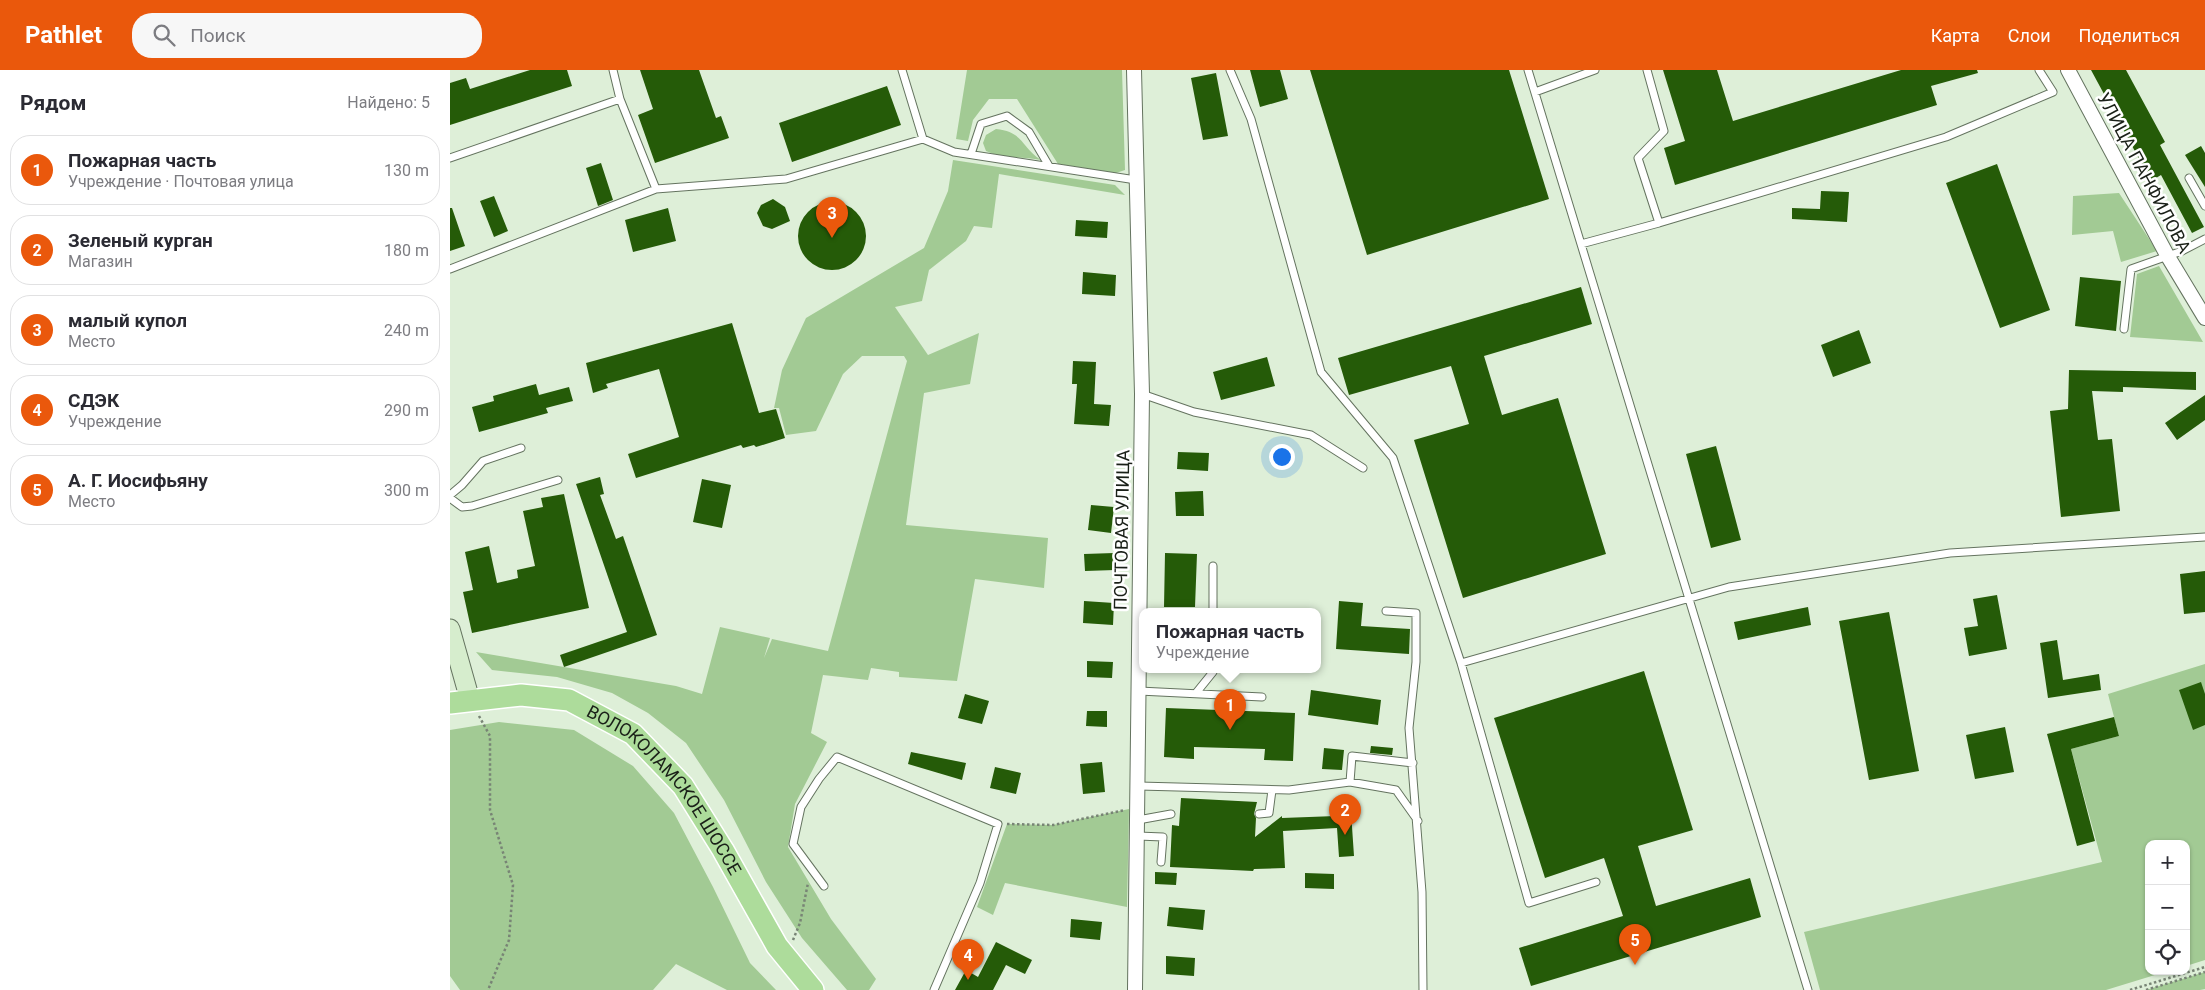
<!DOCTYPE html>
<html lang="ru">
<meta charset="utf-8">
<style>
:root{--surface:#fff;--page:#f7f7f7;--text:#2b2b33;--muted:#7c7c81;--line:#e1e1e2;--accent:#ea580c}
body{margin:0;font-family:Roboto,sans-serif;background:var(--page);color:var(--text)}
.controls{position:absolute;right:15px;bottom:15px;display:grid;overflow:hidden;border-radius:10px;box-shadow:0 1px 4px #0004}
.controls button{width:45px;height:45px;display:grid;place-items:center;padding:0;border:0;border-bottom:1px solid var(--line);background:var(--surface);color:var(--text);font:25px sans-serif}
.you{position:absolute;left:831px;top:386px;width:18px;height:18px;margin:-12px;border:4px solid #fff;border-radius:50%;background:#1a73e8;box-shadow:0 0 0 8px #1a73e833}
.badge{display:grid;place-items:center;width:32px;height:32px;border-radius:50%;background:var(--accent);color:#fff;font-size:16px;font-weight:700}
.pin{position:absolute;translate:-50% -41px;filter:drop-shadow(0 1px 2px #0008)}
.pin::after{content:'';position:absolute;top:26px;width:18px;height:15px;background:inherit;clip-path:polygon(0 0,100% 0,50% 100%)}
.popup{position:absolute;left:689px;top:538px;width:182px;height:65px;box-sizing:border-box;display:grid;place-content:center;border-radius:10px;background:var(--surface);filter:drop-shadow(0 1px 4px #0005);font-size:16px;white-space:nowrap;color:var(--muted)}
.popup b{font-size:19px;color:var(--text)}
.popup::after{content:'';position:absolute;left:50%;top:100%;margin-left:-10px;border:10px solid transparent;border-top-color:var(--surface)}
.list{margin:0;padding:0;list-style:none}
h2{display:flex;justify-content:space-between;align-items:center;height:65px;margin:0;padding:0 20px;font-size:21px}
h2 small{font-size:16px;font-weight:400;color:var(--muted)}
.list li{display:grid;grid-template-columns:32px 1fr auto;gap:15px;align-items:center;box-sizing:border-box;height:70px;margin:0 10px 10px;padding:0 10px;border:1px solid var(--line);border-radius:20px}
.list b{display:block;font-size:19px;white-space:nowrap}
.list p{margin:0;font-size:16px;white-space:nowrap;color:var(--muted)}
.list em{font-size:16px;font-style:normal;color:var(--muted)}
.icon{flex:none;width:28px;height:28px;fill:none;stroke:currentColor;stroke-width:2;stroke-linecap:round;stroke-linejoin:round}
.map{position:relative;flex:none;width:1755px;height:920px;overflow:hidden}
header{display:flex;align-items:center;gap:30px;box-sizing:border-box;height:70px;padding:0 25px;background:var(--accent);color:#fff}
header strong{font-size:24px}
nav{display:flex;gap:28px;margin-inline-start:auto;font-size:18px}
.search{width:350px;height:45px;background:var(--page);display:flex;align-items:center;gap:12px;box-sizing:border-box;padding:0 18px;border-radius:20px;color:var(--muted);font-size:19px}
main{display:flex}
aside{flex:1;background:var(--surface)}
.map>svg:first-child{display:block}
.green{fill:#a2ca94}
.building{fill:#255b08}
.lines{fill:none;stroke-linecap:round;stroke-linejoin:round}
.lane-casing{stroke:#64735f;stroke-width:9}
.street-casing{stroke:#64735f;stroke-width:16}
.secondary-casing{stroke:#64735f;stroke-width:21}
.primary-casing{stroke:#fff;stroke-width:24}
.path{stroke:#788475;stroke-width:2.5;stroke-dasharray:2.5 2.5;stroke-linecap:butt}
.lane{stroke:#fff;stroke-width:7}
.street{stroke:#fff;stroke-width:14}
.secondary{stroke:#d6edcd;stroke-width:19}
.primary{stroke:#addc9b;stroke-width:21}
.labels{text-anchor:middle;stroke-width:5;stroke-linejoin:round;paint-order:stroke}
.street-label{font-size:18px;fill:#1a2018;stroke:#fff}
</style>
<header>
<strong>Pathlet</strong>
<div class="search"><svg class="icon" aria-label="search" viewBox="0 0 24 24"><circle cx="10" cy="10" r="6"/><path d="M15 15l6 6"/></svg>Поиск</div>
<nav><a>Карта</a><a>Слои</a><a>Поделиться</a></nav>
</header>
<main>
<aside>
<h2>Рядом<small>Найдено: 5</small></h2>
<ul class="list">
<li><span class="badge">1</span><div><b>Пожарная часть</b><p>Учреждение · Почтовая улица</p></div><em>130 m</em></li>
<li><span class="badge">2</span><div><b>Зеленый курган</b><p>Магазин</p></div><em>180 m</em></li>
<li><span class="badge">3</span><div><b>малый купол</b><p>Место</p></div><em>240 m</em></li>
<li><span class="badge">4</span><div><b>СДЭК</b><p>Учреждение</p></div><em>290 m</em></li>
<li><span class="badge">5</span><div><b>А. Г. Иосифьяну</b><p>Место</p></div><em>300 m</em></li>
</ul>
</aside>
<div class="map">
<svg width="1755" height="920" viewBox="0 0 1755 920">
<rect width="100%" height="100%" fill="#deefd8"/>
<path class="green" d="M517,0h155l3,100 -9,3 -58,-9 -41,-65h-28l-16,21 -5,21 -12,-2z
M546,59c28,3 24,17 45,31 -19,-4 -39,-1 -55,-9l-3,-8 3,-8z
M503,90l162,25 10,10 -126,-21 -7,54 -18,-2 -8,15 -37,29 -7,31 -27,6 33,48 51,-22 -9,51 -46,9 -18,132 142,13 -4,50 -69,-9 -18,102 -58,-4v-5l-28,-4 -3,12 -45,-5 -12,58 16,9 -32,62 -7,43 43,72 45,60 -7,11h-22l-45,-52 -36,-56 -42,-82 -38,-57 -38,-30 -36,-20 -55,-16 -65,-7 -16,-18 200,34 26,8 18,-67 50,11 -6,20 8,-19 56,12 79,-290 -3,-5h-42l-19,18 -27,57 -30,4 -7,-27h-5l8,-38 24,-52 118,-70 24,-57z
M1669,123l38,58 -36,11 -8,-31 -41,4 1,-39z
M1709,196l44,76 -73,-5 7,-63z
M1755,594v296l-19,6v-122h-37v127h19l-62,19h-286l-16,-58 298,-70 -31,-113 48,-13 -11,-42z
M49,652l75,8 59,36 41,47 39,74 37,76 26,27h-49l-51,-26 -23,26h-193l-10,-14v-246z
M679,739l-2,98 -122,-24 -12,32 -16,-8 30,-83 46,1z
M1755,902v17l-5,1h-54z"/>
<path class="building" d="M80,0h37l5,16 -122,39v-42l16,-5 4,11z
M190,0h59l17,48 5,-2 8,22 -74,25 -17,-48 15,-6z
M800,0h30l8,29 -28,8z
M860,0h199l40,129 -182,56z
M1213,0h54l16,51 168,-51h76l1,3 -47,13 6,19 -262,80 -11,-37 21,-7z
M1641,0h35l39,72 -5,3 44,82 -12,6 -31,-58 -10,6z
M766,3l12,63 -25,4 -12,-62z
M437,16l14,39 -109,37 -13,-39z
M1751,76l4,7v34l-20,-32z
M151,93l12,37 -15,6 -12,-38z
M1547,94l53,146 -50,18 -54,-145z
M1371,121l28,1 -2,30 -55,-3v-11l28,1z
M44,126l14,35 -14,6 -14,-36z
M323,129l12,8 5,14 -18,8 -9,-3 -6,-13 4,-8z
M348 166a34 34 0 1 1 68 0a34 34 0 1 1-68 0Z
M0,138h2l13,38 -15,5z
M218,138l8,33 -43,11 -8,-32z
M626,150l32,2 -1,16 -32,-2z
M633,202l33,3 -1,21 -33,-2z
M1630,207l41,4 -5,50 -41,-5z
M1131,217l11,37 -108,32 18,59 56,-17 48,156 -143,44 -49,-158 55,-16 -18,-58 -102,29 -11,-37z
M282,253l27,90 17,-4 9,29 -29,9 -2,-2 -11,3 -2,-3 -105,33 -8,-24 51,-17 -20,-68 -53,15 2,4 -15,5 -7,-30z
M1409,260l12,33 -38,14 -12,-32z
M817,287l8,29 -54,14 -8,-28z
M623,291l23,1 -2,42 17,1 -2,21 -35,-2 3,-40h-5z
M1619,300l127,2v18l-73,-3v5l-31,-1 6,49 14,-1 8,72 -59,6 -11,-106 18,-2z
M86,314l3,11 30,-8 4,14 -27,7 2,5 -69,19 -7,-25 22,-6 -1,-5z
M1755,325v25l-28,20 -12,-17z
M1266,376l25,94 -30,8 -25,-94z
M728,382l31,1 -1,18 -31,-2z
M150,407l4,17 -4,1 16,44 7,-3 34,99 -93,32 -4,-12 67,-23 -51,-148z
M252,409l29,6 -9,43 -29,-6z
M753,421l1,25h-28l-1,-24z
M114,424l25,114 -117,25 -9,-41 10,-2 -8,-38 24,-6 8,37 21,-5 -1,-8 18,-4 -12,-55 20,-4 -2,-9z
M641,435l23,2 -3,26 -23,-3z
M664,483l1,17 -30,1 -1,-17z
M715,483l32,1 -2,53h-31z
M1755,501v41l-21,2 -4,-40z
M1547,525l10,54 -38,7 -5,-28 14,-2 -5,-27z
M634,531l30,2 -1,22 -30,-2z
M889,531l24,2 -2,23 49,3 -1,25 -73,-5z
M1358,537l3,18 -73,15 -4,-18z
M1439,542l30,159 -50,9 -30,-159z
M1607,570l6,40 36,-6 2,16 -53,8 -8,-55z
M637,591l26,1 -1,16 -25,-1z
M1194,601l49,159 -55,16 18,60 94,-28 11,39 -230,69 -12,-38 104,-32 -19,-58 -59,20 -51,-160z
M1751,612l4,12v31l-12,5 -14,-40z
M861,620l70,10 -3,25 -70,-10z
M515,624l24,7 -7,23 -24,-6z
M716,638l129,5 -2,48 -29,-1 1,-11 -71,-2v12l-30,-2z
M637,641h20v16l-21,-1z
M1664,647l5,19 -48,13 24,92 -18,5 -30,-112z
M1555,657l9,45 -39,7 -9,-44z
M921,676l22,2 -1,7 -22,-2z
M874,678l20,2 -2,20 -20,-1z
M461,682l55,11 -4,17 -54,-16z
M652,692l3,30 -22,2 -3,-30z
M545,697l26,6 -5,21 -26,-6z
M731,728l76,4 -3,12 2,4 -1,19 27,-21v2l54,-2v-3l15,-1 3,44 -15,1 -2,-29 -54,3 2,37 -31,1 -1,2 -83,-4 2,-42 7,1z
M705,802l22,1 -1,12 -21,-1z
M855,803l29,1v15l-29,-1z
M719,837l36,3 -2,20 -36,-4z
M621,849l31,3 -2,18 -30,-3z
M546,872l36,18 -7,14 -19,-9 -13,25h-38l11,-20 12,7z
M716,886l29,2 -1,18 -28,-2z"/>
<g class="lines">
<defs>
<path id="lane" d="M163,0l7,29
M780,0l21,49 70,253 72,86 68,205 268,-76 221,-34 255,-16
M1078,0l280,920
M1085,22l60,-22
M473,69l31,13 182,28
M521,84l10,-30 26,-8 22,16 20,34
M0,88l170,-59 36,90 -206,80
M1739,108l16,28
M206,119l130,-10 137,-40 -21,-69
M1209,153l287,-86 107,-45 -14,-22
M1131,174l78,-21 -21,-65 26,-27 -17,-61
M1674,259l7,-60 51,-18 23,-12
M692,324l52,18 117,23 52,33
M0,425l12,-10 21,-24 38,-13
M0,428l12,9 10,-1 86,-26
M763,541v-45
M936,541l30,2v49l-7,66 13,164 1,98
M1011,593l68,240 67,-21
M689,621l123,6
M746,623l17,-21v-3
M900,712l2,-26 61,7
M689,716l150,4 61,-8 46,8 22,31
M809,744l10,-1 3,-23
M688,750l33,-6
M688,766l25,1 -2,25
M374,816l-31,-42 8,-37 18,-28 18,-22 161,67 -18,59 -46,107"/>
<path id="street" d="M684,0l8,324 -7,596
M1618,0l99,185 38,63"/>
<path id="secondary" d="M0,559l20,71"/>
<g id="primary">
<path id="s1" d="M0,633l71,-8 48,5 64,34 50,52 40,64 54,96 36,44"/>
</g>
</defs>
<use href="#lane" class="lane-casing"/>
<use href="#street" class="street-casing"/>
<use href="#secondary" class="secondary-casing"/>
<use href="#primary" class="primary-casing"/>
<path class="path" d="M29,646l11,20v74l23,75 -4,55 -21,50
M557,754l46,1 72,-15
M343,870l7,-17 8,-40
M1680,920l75,-23
M1696,920l59,-18"/>
<use href="#lane" class="lane"/>
<use href="#street" class="street"/>
<use href="#secondary" class="secondary"/>
<use href="#primary" class="primary"/>
</g>
<g class="labels">
<g class="street-label">
<text transform="translate(1694 103) rotate(62)" y="6">УЛИЦА ПАНФИЛОВА</text>
<text transform="translate(672 460) rotate(-89)" y="6">ПОЧТОВАЯ УЛИЦА</text>
<text dy="6" stroke="none"><textPath href="#s1" startOffset="254">ВОЛОКОЛАМСКОЕ ШОССЕ</textPath></text>
</g>
</g>
</svg>
<div class="controls">
<button>+</button>
<button>−</button>
<button><svg class="icon" aria-label="locate" viewBox="0 0 24 24"><circle cx="12" cy="12" r="6"/><path d="M12 2v4M12 18v4M2 12h4M18 12h4"/></svg></button>
</div>
<div class="you"></div>
<div class="pin badge" style="left:780px;top:660px">1</div>
<div class="popup"><b>Пожарная часть</b>Учреждение</div>
<div class="pin badge" style="left:895px;top:765px">2</div>
<div class="pin badge" style="left:382px;top:168px">3</div>
<div class="pin badge" style="left:518px;top:910px">4</div>
<div class="pin badge" style="left:1185px;top:895px">5</div>
</div>
</main>
